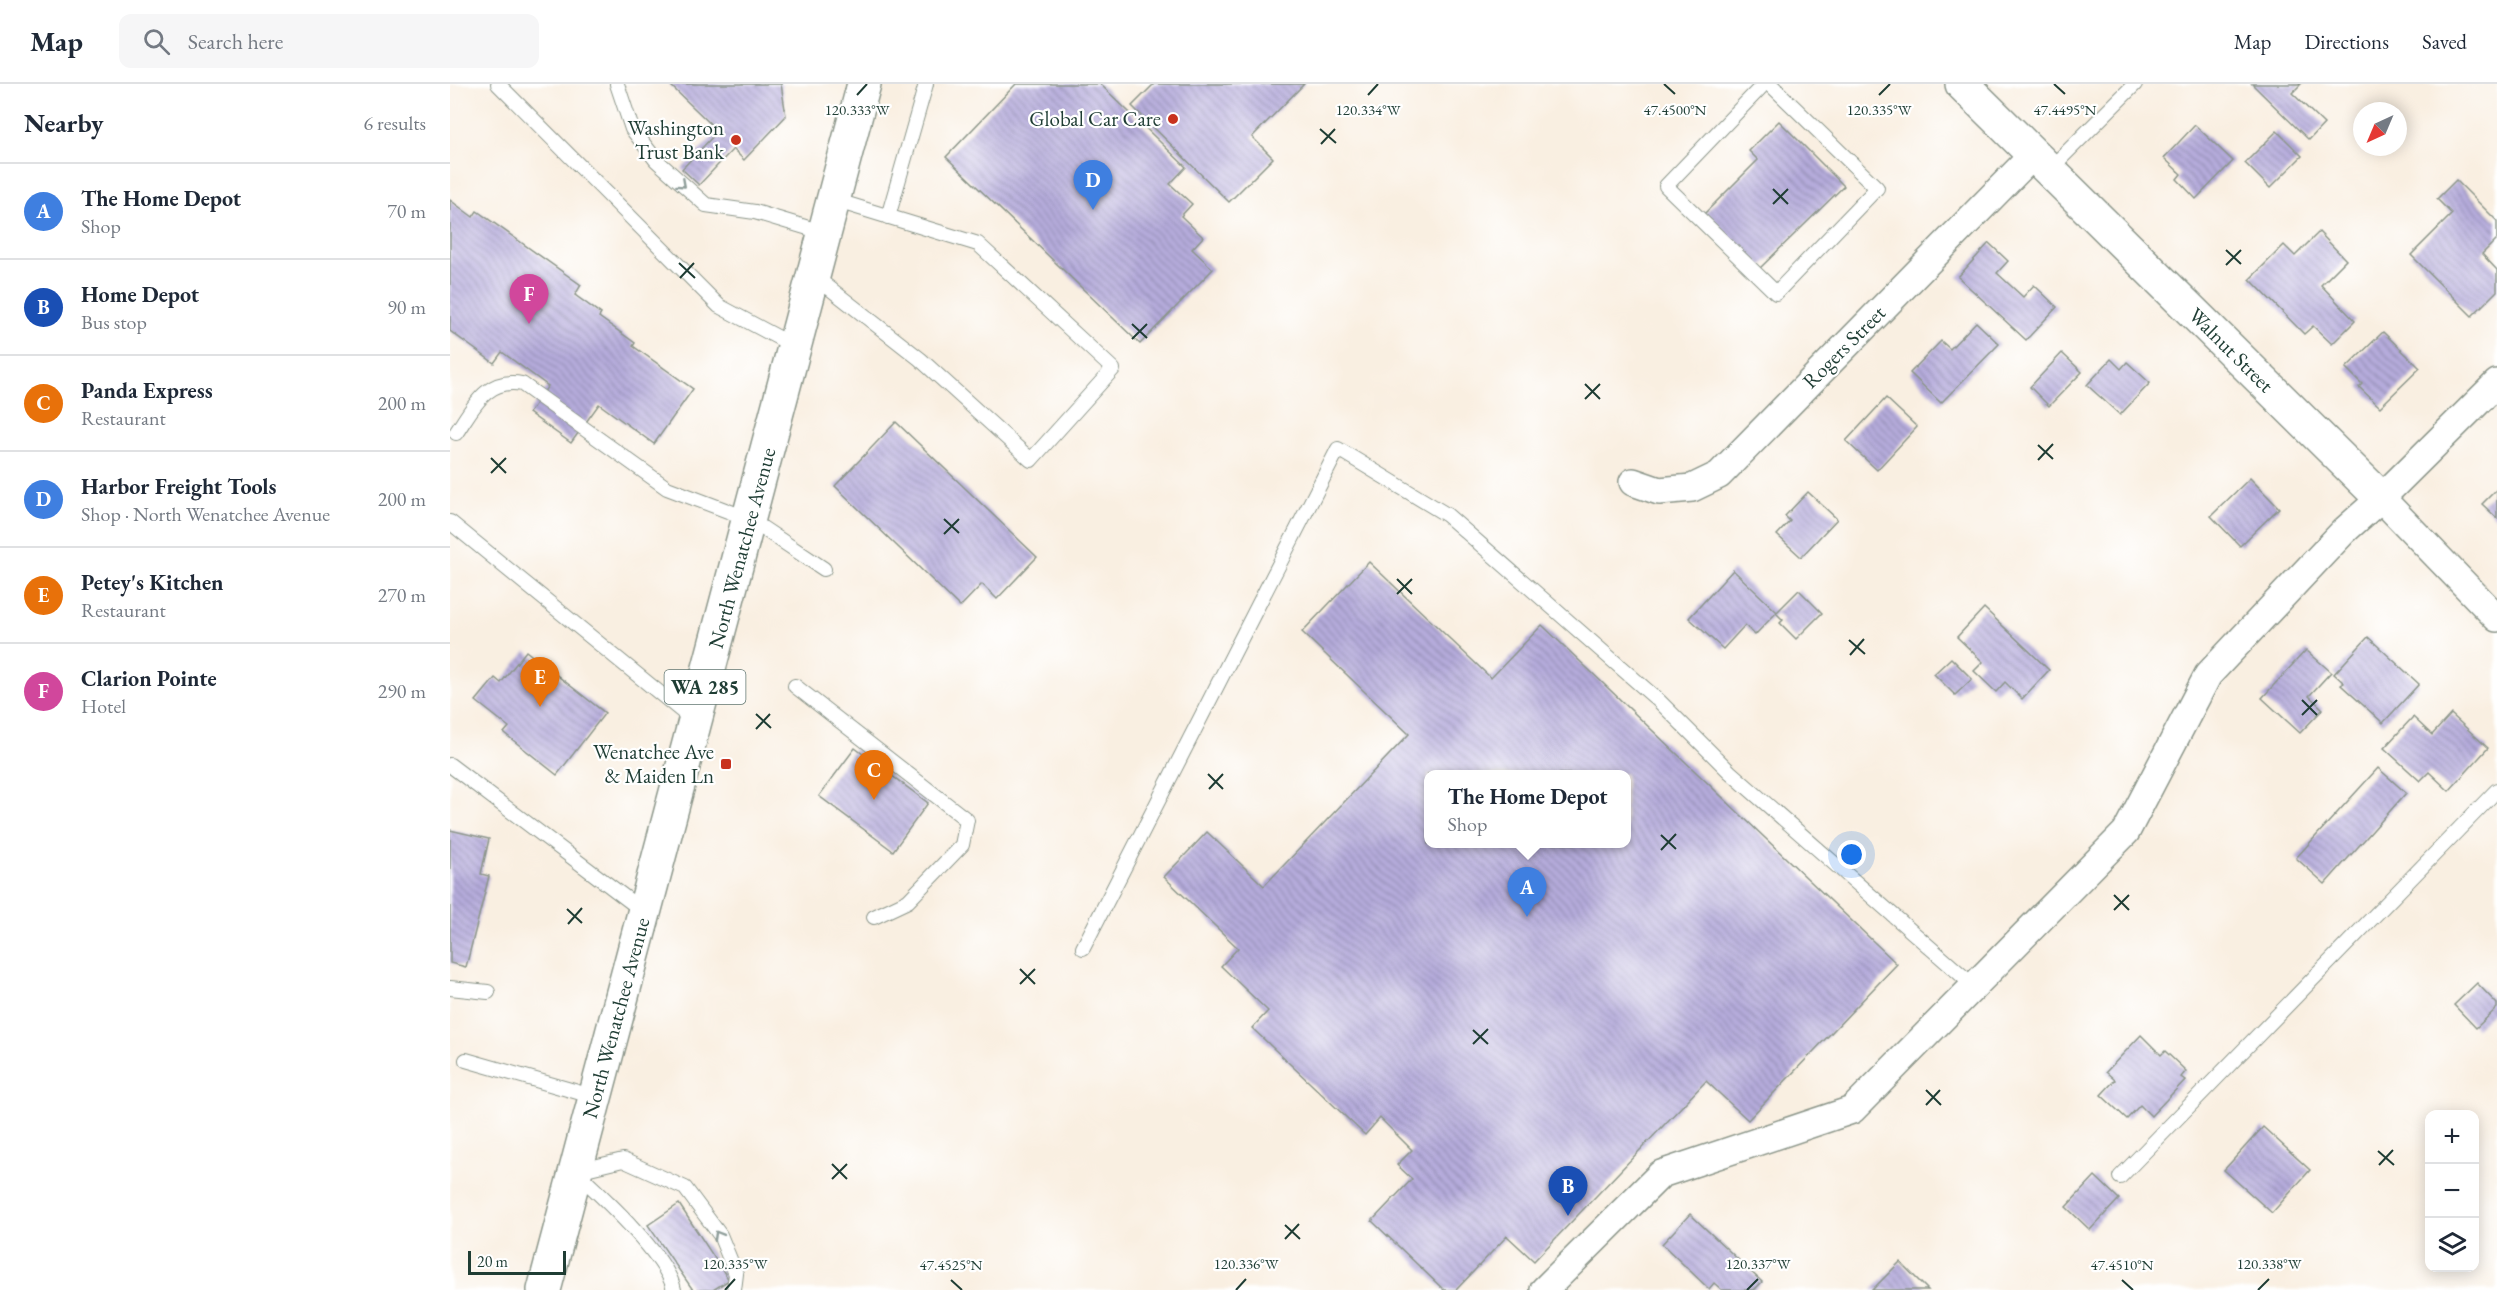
<!DOCTYPE html>
<meta charset="utf-8">
<style>
:root{--surface:#fff;--page:#f6f6f7;--text:#1f2937;--muted:#747a83;--line:#e0e1e3;--accent:#c8321e}
body{margin:0;font-family:"EB Garamond",serif;background:var(--page);color:var(--text)}
.controls{position:absolute;right:18px;bottom:18px;display:grid;overflow:hidden;border-radius:12px;box-shadow:0 3px 15px #0003}
.controls button{width:54px;height:54px;display:grid;place-items:center;padding:0;border:0;border-bottom:2px solid var(--line);background:var(--surface);color:var(--text);font:30px sans-serif}
.compass{position:absolute;left:1903px;top:18px;width:54px;height:54px;border-radius:50%;background:var(--surface);box-shadow:0 3px 15px #0003;rotate:224deg}
.scale{position:absolute;left:18px;bottom:15px;width:98px;box-sizing:border-box;padding-left:6px;border:3px solid #1f3d34;border-top:0;font-size:16px;line-height:21px;white-space:nowrap;color:#1f3d34;-webkit-text-stroke:4px #fff;paint-order:stroke}
.you{position:absolute;left:1402px;top:771px;width:21px;height:21px;margin:-15px;border:4px solid #fff;border-radius:50%;background:#1a73e8;box-shadow:0 0 0 9px #1a73e833}
.badge{display:grid;place-items:center;width:39px;height:39px;border-radius:50%;background:var(--accent);color:#fff;font-size:20px;font-weight:700}
.pin{position:absolute;translate:-50% -50px;filter:drop-shadow(0 2px 3px #0008)}
.pin::after{content:'';position:absolute;top:32px;width:21px;height:18px;background:inherit;clip-path:polygon(0 0,100% 0,50% 100%)}
.popup{position:absolute;left:974px;top:686px;width:207px;height:78px;box-sizing:border-box;display:grid;place-content:center;border-radius:12px;background:var(--surface);filter:drop-shadow(0 2px 4px #0005);font-size:20px;white-space:nowrap;color:var(--muted)}
.popup b{font-size:22px;color:var(--text)}
.popup::after{content:'';position:absolute;left:50%;top:100%;margin-left:-12px;border:12px solid transparent;border-top-color:var(--surface)}
.list{margin:0;padding:0;list-style:none}
h2{display:flex;justify-content:space-between;align-items:center;height:78px;margin:0;padding:0 24px;font-size:26px}
h2 small{font-size:20px;font-weight:400;color:var(--muted)}
.list li{display:grid;grid-template-columns:39px 1fr auto;gap:18px;align-items:center;box-sizing:border-box;height:96px;padding:0 24px;border-top:2px solid var(--line)}
.list b{display:block;font-size:22px;white-space:nowrap}
.list p{margin:0;font-size:20px;white-space:nowrap;color:var(--muted)}
.list em{font-size:20px;font-style:normal;color:var(--muted)}
.icon{flex:none;width:33px;height:33px;fill:none;stroke:currentColor;stroke-width:2;stroke-linecap:round;stroke-linejoin:round}
.map{position:relative;flex:none;width:2047px;height:1206px;overflow:hidden}
header{display:flex;align-items:center;gap:36px;box-sizing:border-box;height:84px;padding:0 30px;background:var(--surface);border-bottom:2px solid var(--line)}
header strong{font-size:28px}
nav{display:flex;gap:33px;margin-inline-start:auto;font-size:21px}
.search{width:420px;height:54px;background:var(--page);display:flex;align-items:center;gap:15px;box-sizing:border-box;padding:0 21px;border-radius:12px;color:var(--muted);font-size:22px}
main{display:flex}
aside{flex:1;background:var(--surface)}
.map>svg:first-child{display:block}
.building{fill:url(#building-back-hatch);fill-rule:evenodd}
.lines{fill:none;stroke-linecap:round;stroke-linejoin:round}
.service-casing{stroke:#8c968a;stroke-width:16}
.minor-casing{stroke:#8c968a;stroke-width:30}
.tertiary-casing{stroke:#8c968a;stroke-width:36}
.primary-casing{stroke:#8c968a;stroke-width:36}
.service{stroke:#fff;stroke-width:14}
.minor{stroke:#fff;stroke-width:27}
.tertiary{stroke:#fff;stroke-width:33}
.primary{stroke:#fff;stroke-width:33}
.oneway{stroke:#8f9e9a}
.ticks{fill:none;stroke:#1f3d34;stroke-width:2}
.poi-dot{fill:#c8321e;stroke:#fff;stroke-width:2}
.labels{text-anchor:middle;stroke-width:4.5;stroke-linejoin:round;paint-order:stroke}
.shield{fill:#fff;stroke:#627771;stroke-width:1.5}
.shield-label{font-size:20px;font-weight:bold;fill:#1f3d34}
.poi-label{font-size:21px;fill:#1f3d34;stroke:#fff;text-anchor:end}
.street-label{font-size:21px;fill:#1f3d34;stroke:#fff}
.ticks-label{font-size:15px;text-anchor:middle;fill:#1f3d34;stroke:#fff;stroke-width:4.5;stroke-linejoin:round;paint-order:stroke}
</style>
<header>
<strong>Map</strong>
<div class="search"><svg class="icon" aria-label="search" viewBox="0 0 24 24"><circle cx="10" cy="10" r="6"/><path d="M15 15l6 6"/></svg>Search here</div>
<nav><a>Map</a><a>Directions</a><a>Saved</a></nav>
</header>
<main>
<aside>
<h2>Nearby<small>6 results</small></h2>
<ul class="list">
<li><span class="badge" style="background:#3f7fe0">A</span><div><b>The Home Depot</b><p>Shop</p></div><em>70 m</em></li>
<li><span class="badge" style="background:#1a4fb4">B</span><div><b>Home Depot</b><p>Bus stop</p></div><em>90 m</em></li>
<li><span class="badge" style="background:#e8710a">C</span><div><b>Panda Express</b><p>Restaurant</p></div><em>200 m</em></li>
<li><span class="badge" style="background:#3f7fe0">D</span><div><b>Harbor Freight Tools</b><p>Shop · North Wenatchee Avenue</p></div><em>200 m</em></li>
<li><span class="badge" style="background:#e8710a">E</span><div><b>Petey's Kitchen</b><p>Restaurant</p></div><em>270 m</em></li>
<li><span class="badge" style="background:#d1479c">F</span><div><b>Clarion Pointe</b><p>Hotel</p></div><em>290 m</em></li>
</ul>
</aside>
<div class="map">
<svg width="2047" height="1206" viewBox="0 0 2047 1206">
<defs>
<pattern id="building-back-hatch" width="6" height="6" patternUnits="userSpaceOnUse" patternTransform="scale(1.5)"><rect width="6" height="6" fill="#b6acdc"/><path d="M-1 5l2 2M0 0l6 6M5-1l2 2" fill="none" stroke="#938db3"/></pattern>
</defs>
<rect width="100%" height="100%" fill="#fff"/>
<filter id="ink" filterUnits="userSpaceOnUse"><feTurbulence type="fractalNoise" baseFrequency=".0167" numOctaves="2"/><feDisplacementMap in="SourceGraphic" scale="12" xChannelSelector="R" yChannelSelector="G"/><feConvolveMatrix kernelMatrix="1 2 1 2 8 2 1 2 1" color-interpolation-filters="sRGB"/></filter>
<filter id="wash" filterUnits="userSpaceOnUse"><feTurbulence type="fractalNoise" baseFrequency=".008" numOctaves="4" result="noise"/><feDisplacementMap in="SourceGraphic" scale="24" xChannelSelector="R" yChannelSelector="G"/><feGaussianBlur stdDeviation="1.35" result="paint"/><feColorMatrix in="noise" values="0 0 0 0 0 0 0 0 0 0 0 0 0 0 0 0 0 1.4 0 .05"/><feComposite in="paint" operator="in"/></filter>
<g filter="url(#wash)">
<rect width="100%" height="100%" fill="#f9efe1"/>
<g id="blocks">
<g class="building">
<path d="M219,0h112l5,32 -42,44 -11,-11 -34,36 -17,-16 36,-38z"/>
<path d="M566,0h84l86,83 -16,17 22,20 -11,12 22,21 -11,12 21,20 -73,75 -194,-187z"/>
<path d="M704,0h150l-52,53 21,21 -44,44 -97,-96z"/>
<path d="M1802,0h49l-9,9 32,31 -15,16z"/>
<path d="M1329,37l65,65 -85,83 -55,-55 54,-54 -9,-9z"/>
<path d="M1745,41l38,36 -37,38 -19,-20 4,-5 -17,-16z"/>
<path d="M1827,47l25,25 -32,32 -25,-25z"/>
<path d="M2006,96l41,41v18l-15,15 15,16v21l-25,25 -61,-61 41,-41 -15,-15z"/>
<path d="M0,116l23,17 4,-6 104,74 -6,10 26,19 -2,3 36,26 -2,3 60,43 -39,55 -55,-40 -28,39 -42,-30 19,-27 -46,-34 -8,11 -44,-32z"/>
<path d="M1869,148l27,28 -25,25 34,36 -23,23 -19,-18 -9,8 -54,-55 34,-34 11,11z"/>
<path d="M1539,159l19,18 -11,12 26,24 11,-12 23,22 -31,33 -68,-63z"/>
<path d="M1526,238l23,22 -58,59 -31,-30 31,-32 9,8z"/>
<path d="M1933,248l37,36 -40,39 -21,-20 3,-3 -16,-16z"/>
<path d="M1612,269l20,19 -33,34 -19,-19z"/>
<path d="M1661,275l10,10 6,-7 23,21 -30,32 -33,-30z"/>
<path d="M1436,314l31,29 -40,43 -31,-29z"/>
<path d="M446,338l141,135 -40,42 -15,-15 -22,23 -125,-121z"/>
<path d="M1800,394l29,30 -39,38 -29,-30z"/>
<path d="M2047,405v29l-15,-14z"/>
<path d="M1358,408l29,27 -36,38 -24,-22 13,-14 -5,-5z"/>
<path d="M919,478l122,116 51,-53 355,339 -149,156 -42,-39 -172,180 -27,-25 -51,54h-12l-72,-69 40,-42 -15,-14 15,-15 -32,-32 -15,17 -113,-107 16,-17 -47,-45 17,-18 -74,-71 43,-45 57,54 145,-152 -107,-102zM978,690h198v70h-198z"/>
<path d="M1283,486l44,42 22,-22 23,23 -26,26 -16,-16 3,-3 -7,-7 -21,22 -10,-10 -22,24 -34,-31z"/>
<path d="M1534,524l65,62 -27,29 -17,-17 -9,10 -22,-21 9,-9 -26,-25z"/>
<path d="M1918,553l51,47 -36,39 -42,-38 3,-2 -10,-9z"/>
<path d="M1856,566l25,22 -22,24 14,13 -23,24 -38,-35z"/>
<path d="M76,567l79,62 -48,62 -53,-42 5,-6 -33,-26 19,-23 6,5z"/>
<path d="M1501,574l21,21 -17,16 -21,-21z"/>
<path d="M2001,630l37,34 -39,43 -20,-19 -9,9 -36,-33 29,-31 19,18z"/>
<path d="M405,664l73,55 -35,48 -74,-55z"/>
<path d="M1928,684l28,25 -81,91 -29,-26z"/>
<path d="M0,746l39,9 -8,35 8,2 -23,91 -16,-4z"/>
<path d="M2027,899l20,21v4l-21,20 -22,-23z"/>
<path d="M1691,951l20,20 4,-4 21,20 -5,6 4,3 -34,36 -11,-11 -13,14 -26,-24 14,-15 -9,-8z"/>
<path d="M1813,1043l47,43 -38,43 -48,-43z"/>
<path d="M1645,1092l24,23 -29,31 -24,-23z"/>
<path d="M229,1120l50,76 -16,10h-20l-45,-65z"/>
<path d="M1240,1130l72,68 -8,8h-32l-8,-7 -5,6 -47,-45z"/>
<path d="M1450,1178l28,28h-56z"/>
</g>
</g>
</g>
<g filter="url(#ink)">
<use href="#blocks" fill-opacity="0" stroke="#8c968a" stroke-width="1.5"/>
<g class="lines">
<g class="service-casing">
<g id="service">
<path d="M48,0l221,222 75,40"/>
<path d="M167,0l15,45 24,31 50,45 49,7 70,21"/>
<path d="M1314,0l-98,102 110,107 101,-105 -107,-104"/>
<path d="M1599,86l86,-86"/>
<path d="M438,133l38,-133"/>
<path d="M364,192l106,83 111,101 82,-91 -135,-125 -144,-44"/>
<path d="M6,349c17,-25 30,-56 66,-49l145,104 82,31 75,50"/>
<path d="M0,438l244,199"/>
<path d="M345,602l172,134 -5,25 -54,56 -34,16"/>
<path d="M0,681l193,146"/>
<path d="M633,864l255,-499 109,66 212,186 71,71 245,215"/>
<path d="M0,904l38,4"/>
<path d="M16,976l129,37"/>
<path d="M127,1087l46,-11 62,28 35,47 16,39 -2,16"/>
<path d="M127,1089c26,24 91,84 97,117"/>
<path d="M1670,1093l377,-387"/>
</g>
</g>
<g class="minor-casing">
<g id="minor">
<path d="M1183,398l26,9 33,-3 27,-13 315,-321"/>
<path d="M1931,414l116,120"/>
<path d="M1094,1206l117,-116 191,-64 274,-278 82,-157 136,-144 37,-33 116,-115"/>
</g>
</g>
<g class="tertiary-casing">
<path id="tertiary" d="M1512,0l419,414"/>
</g>
<g class="primary-casing">
<path id="primary" d="M94,1206l320,-1206"/>
</g>
<use href="#service" class="service"/>
<use href="#minor" class="minor"/>
<use href="#tertiary" class="tertiary"/>
<use href="#primary" class="primary"/>
</g>
<defs><path id="oneway-chevron" d="M-2-3.5L2.5 0L-2 3.5" fill="none" stroke-width="1.6" stroke-linecap="round" stroke-linejoin="round" transform="scale(1.5)"/></defs>
<g class="oneway">
<use href="#oneway-chevron" transform="translate(232 100) rotate(42)"/>
<use href="#oneway-chevron" transform="translate(268 1151) rotate(-120)"/>
</g>
</g>
<path class="ticks" d="M1214,0l11,10M1604,0l11,10M407,11l10,-11M918,11l10,-11M1429,11l11,-11M870,45l16,14M871,60l14,-15M1323,105l15,15M1323,120l15,-15M1776,166l15,14M229,179l16,15M1776,181l15,-15M230,194l14,-15M682,240l15,14M682,255l15,-15M1135,300l15,15M1135,315l15,-15M1588,361l15,14M41,374l15,15M1588,376l15,-16M41,389l15,-15M494,435l15,14M494,450l15,-15M947,495l15,15M947,510l15,-15M1399,556l16,14M1400,571l14,-16M1852,616l15,15M306,630l15,14M1852,631l15,-15M306,645l14,-15M758,690l15,15M759,705l14,-15M1211,751l15,14M1211,766l15,-16M1664,811l15,15M117,825l15,14M1664,826l15,-15M118,840l14,-16M570,885l15,15M570,900l15,-15M1023,946l15,14M1023,960l15,-15M1476,1006l15,15M1476,1021l14,-15M1928,1067l16,14M382,1080l15,15M1929,1081l14,-15M382,1095l15,-15M835,1141l15,14M835,1155l14,-15M501,1196l11,10M1672,1196l11,10M275,1206l10,-11M786,1206l10,-11M1297,1206l11,-11M1808,1206l11,-11"/>
<g class="poi-dot">
<circle cx="723" cy="35" r="6"/>
<circle cx="286" cy="56" r="6"/>
<rect x="270" y="674" width="12" height="12" rx="3"/>
</g>
<g class="labels">
<rect class="shield" x="214.5" y="586" width="81" height="34" rx="4.5"/>
<g class="shield-label">
<text x="255" y="610">WA 285</text>
</g>
<g class="poi-label">
<text x="711" y="42">Global Car Care</text>
<text x="274" y="51">Washington<tspan x="274" dy="24">Trust Bank</tspan></text>
<text x="264" y="675">Wenatchee Ave<tspan x="264" dy="24">&amp; Maiden Ln</tspan></text>
</g>
<g class="street-label">
<text transform="translate(1394 263) rotate(-45)" y="7">Rogers Street</text>
<text transform="translate(1781 266) rotate(45)" y="7">Walnut Street</text>
<text transform="translate(292 464) rotate(-75)" y="7">North Wenatchee Avenue</text>
<text transform="translate(166 934) rotate(-75)" y="7">North Wenatchee Avenue</text>
</g>
</g>
<g class="ticks-label">
<text x="1225" y="31">47.4500°N</text>
<text x="1615" y="31">47.4495°N</text>
<text x="407" y="31">120.333°W</text>
<text x="918" y="31">120.334°W</text>
<text x="1429" y="31">120.335°W</text>
<text x="285" y="1185">120.335°W</text>
<text x="796" y="1185">120.336°W</text>
<text x="1308" y="1185">120.337°W</text>
<text x="1819" y="1185">120.338°W</text>
<text x="501" y="1186">47.4525°N</text>
<text x="1672" y="1186">47.4510°N</text>
</g>
</svg>
<div class="controls">
<button>+</button>
<button>−</button>
<button><svg class="icon" aria-label="layers" viewBox="0 0 24 24"><path d="M12 4l9 5-9 5-9-5zM3 14l9 5 9-5"/></svg></button>
</div>
<svg class="compass" viewBox="-18 -18 36 36"><path d="M0-13l5 13h-10z" fill="#e53935"/><path d="M0 13l5-13h-10z" fill="#747a83"/></svg>
<div class="scale">20 m</div>
<div class="you"></div>
<div class="pin badge" style="left:1077px;top:833px;background:#3f7fe0">A</div>
<div class="popup"><b>The Home Depot</b>Shop</div>
<div class="pin badge" style="left:1118px;top:1132px;background:#1a4fb4">B</div>
<div class="pin badge" style="left:424px;top:716px;background:#e8710a">C</div>
<div class="pin badge" style="left:643px;top:126px;background:#3f7fe0">D</div>
<div class="pin badge" style="left:90px;top:623px;background:#e8710a">E</div>
<div class="pin badge" style="left:79px;top:240px;background:#d1479c">F</div>
</div>
</main>
